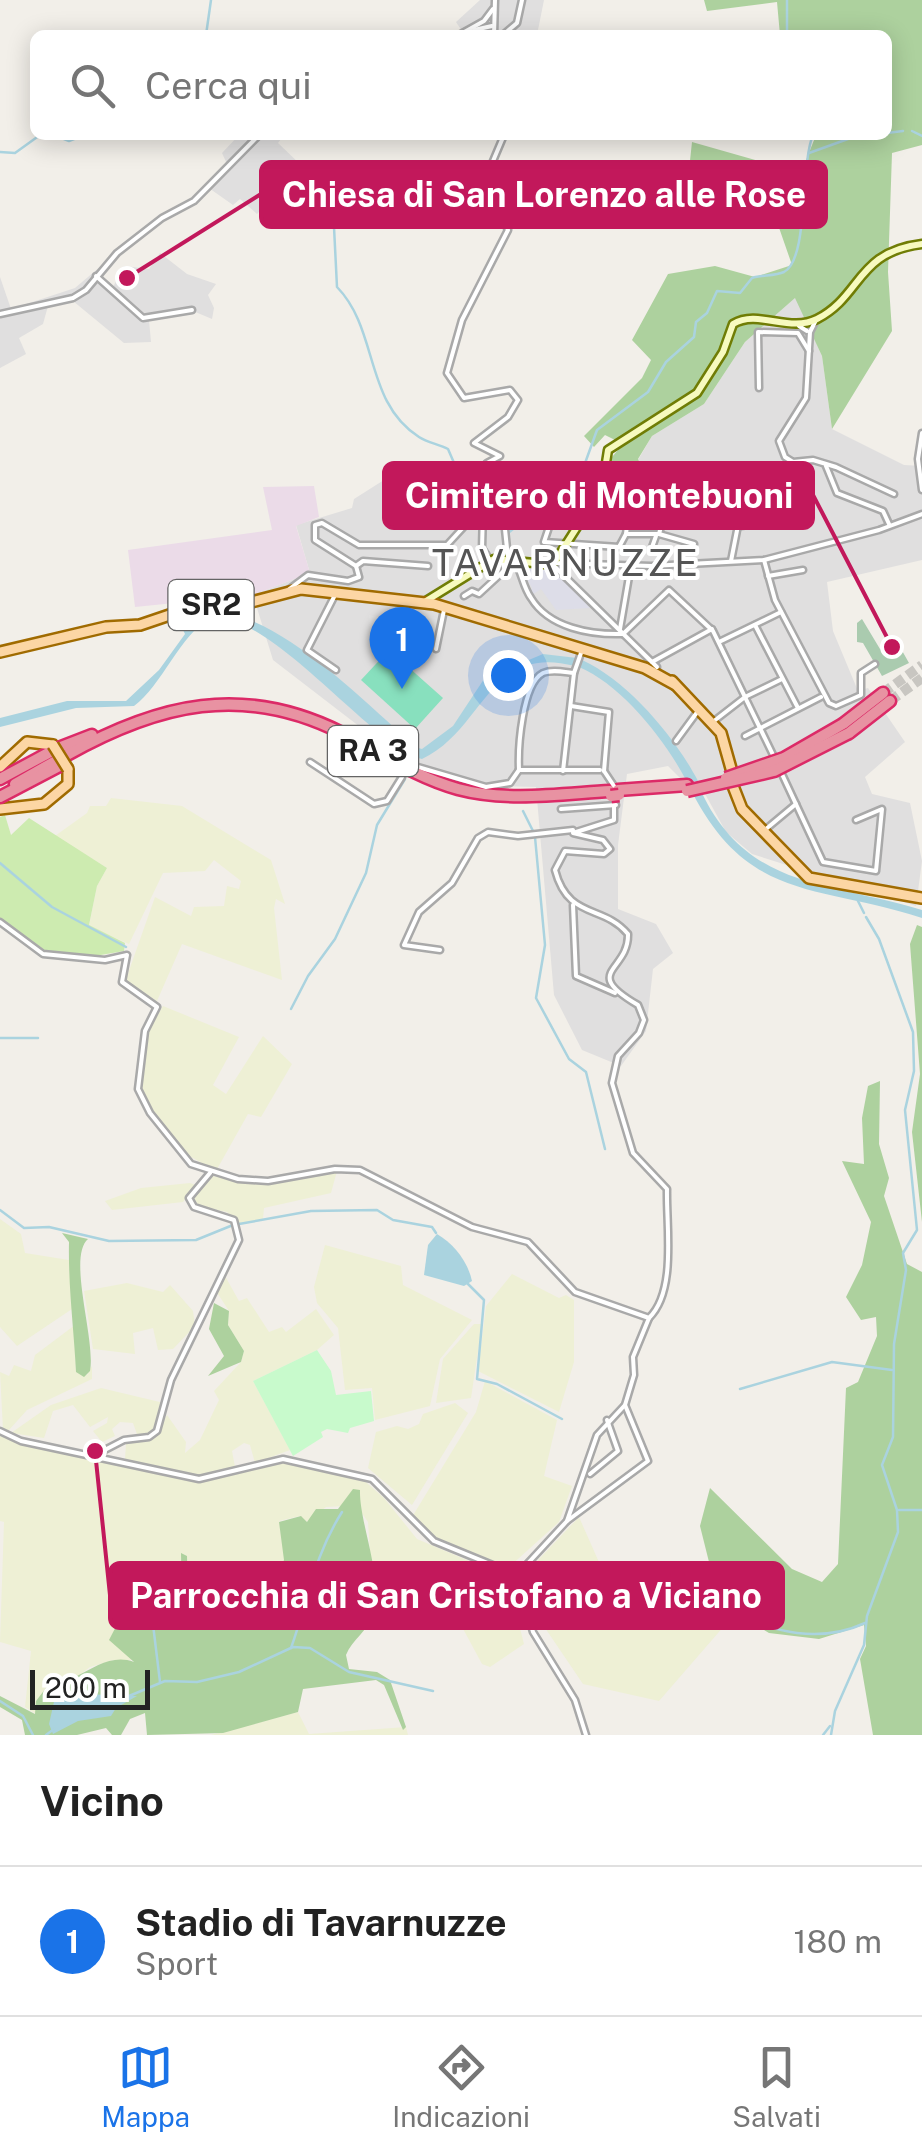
<!DOCTYPE html>
<html lang="it">
<style>
:root{--surface:#fff;--page:#f2f2f2;--text:#222;--muted:#767676;--line:#e0e0e0;--accent:#1a73e8}
body{margin:0;font-family:"Public Sans",sans-serif;background:var(--page);color:var(--text)}
.scale{position:absolute;left:30px;bottom:25px;width:120px;box-sizing:border-box;padding-left:10px;border:5px solid #222;border-top:0;font-size:28px;line-height:35px;white-space:nowrap;color:#222;-webkit-text-stroke:8px #fff;paint-order:stroke}
.you{position:absolute;left:508px;top:675px;width:35px;height:35px;margin:-25px;border:8px solid #fff;border-radius:50%;background:#1a73e8;box-shadow:0 0 0 15px #1a73e833}
.badge{display:grid;place-items:center;width:65px;height:65px;border-radius:50%;background:var(--accent);color:#fff;font-size:32px;font-weight:700}
.pin{position:absolute;translate:-50% -82px;filter:drop-shadow(0 2px 5px #0008)}
.pin::after{content:'';position:absolute;top:52px;width:35px;height:30px;background:inherit;clip-path:polygon(0 0,100% 0,50% 100%)}
.list{margin:0;padding:0;list-style:none}
h2{display:flex;justify-content:space-between;align-items:center;height:130px;margin:0;padding:0 40px;font-size:42px}
h2 small{font-size:32px;font-weight:400;color:var(--muted)}
.list li{display:grid;grid-template-columns:65px 1fr auto;gap:30px;align-items:center;box-sizing:border-box;height:150px;padding:0 40px;border-top:2px solid var(--line)}
.list b{display:block;font-size:38px;white-space:nowrap}
.list p{margin:0;font-size:32px;white-space:nowrap;color:var(--muted)}
.list em{font-size:32px;font-style:normal;color:var(--muted)}
.icon{flex:none;width:55px;height:55px;fill:none;stroke:currentColor;stroke-width:2;stroke-linecap:round;stroke-linejoin:round}
.map{position:relative;flex:none;width:922px;height:1735px;overflow:hidden}
.search{position:absolute;background:var(--surface);box-shadow:0 5px 25px #0003;left:30px;right:30px;top:30px;height:110px;display:flex;align-items:center;gap:25px;box-sizing:border-box;padding:0 35px;border-radius:15px;color:var(--muted);font-size:38px}
.sheet{height:280px;background:var(--surface)}
nav{display:flex;justify-content:space-around;align-items:center;box-sizing:border-box;height:140px;border-top:2px solid var(--line);background:var(--surface);font-size:28px;color:var(--muted)}
nav a{display:grid;justify-items:center;gap:5px}
nav .on{color:var(--accent)}
.map>svg:first-child{display:block}
.residential{fill:#e0dfdf}
.industrial{fill:#ebdbe8}
.farmland{fill:#eef0d5}
.grass{fill:#cdebb0}
.forest{fill:#add19e}
.cemetery{fill:#aacbaf}
.park{fill:#c8facc}
.pitch{fill:#88e0be}
.parking{fill:#e2e2e2}
.plaza{fill:#dddde8}
.water{fill:#aad3df}
.lines{fill:none;stroke-linecap:round;stroke-linejoin:round}
.stream{stroke:#aad3df;stroke-width:2.5}
.highway-tunnel{stroke:#c8c6c1;stroke-width:10;stroke-dasharray:10 5;stroke-linecap:butt}
.street-casing{stroke:#a9a9a9;stroke-width:9}
.secondary-casing{stroke:#707d05;stroke-width:11}
.primary-casing{stroke:#a06b00;stroke-width:14}
.highway-casing{stroke:#dc2a67;stroke-width:15}
.street{stroke:#fff;stroke-width:4}
.secondary{stroke:#f7fabf;stroke-width:6}
.primary{stroke:#fcd6a4;stroke-width:9}
.highway{stroke:#e892a2;stroke-width:10}
.primary-bridge-casing{stroke:#a06b00;stroke-width:14;stroke-linecap:butt}
.highway-bridge-casing{stroke:#dc2a67;stroke-width:15;stroke-linecap:butt}
.primary-bridge{stroke:#fcd6a4;stroke-width:9}
.highway-bridge{stroke:#e892a2;stroke-width:10}
.labels{text-anchor:middle;stroke-width:8;stroke-linejoin:round;paint-order:stroke}
.shield{fill:#fff;stroke:#646464;stroke-width:2.5}
.shield-label{font-size:30px;font-weight:bold;fill:#222}
.quarter-label{font-size:38px;letter-spacing:2.5px;fill:#555;stroke:#fff}
.leader{fill:none;stroke:#c2185b;stroke-width:4}
.callout-dot{fill:#c2185b;stroke:#fff;stroke-width:4}
.callout{fill:#c2185b;stroke:#c2185b;stroke-width:4}
.callout-label{font-size:35px;text-anchor:middle;font-weight:bold;fill:#fff}
</style>
<div class="map">
<svg width="922" height="1735" viewBox="0 0 922 1735">
<rect width="100%" height="100%" fill="#f2efe9"/>
<g class="residential">
<path d="M480,0h64l-7,35h-84l9,-4 -6,-9z"/>
<path d="M239,135h45l-6,8 24,23 -45,48 -17,-15 -7,6 -27,-19 21,-22 -5,-11z"/>
<path d="M160,253l27,21 29,10 -8,11 6,13 -2,11 -19,-8 -19,2 -25,7 2,22 -27,1 -51,-42 -25,5 -5,18 -24,14 7,16 -26,14v-91l11,32 64,-21 26,-22 4,1 -6,9 14,11 11,-21 25,3z"/>
<path d="M796,297l26,59 10,73 72,36 18,1v94l-95,22 6,49 25,60 10,-3 37,54 -40,35 7,17 38,9 12,58 -6,45 -164,-52 -26,-22 -22,-40 -20,-10 -16,-16 -41,8 -9,71v64l38,15 17,29 -20,16 -7,62 -25,35 -39,-16 -28,-55 -18,-208 -40,-1 -73,-21 -59,-35 -91,-70 -20,-65 57,-22 -14,-48 56,-17 2,-9 41,-26 97,4 9,10 10,1 7,-2 1,-7 22,-2 4,16 19,-16 20,-8 37,27 38,-3 5,-22 -20,2 -6,-13 14,-24 52,-32 41,-62z"/>
</g>
<path class="industrial" d="M314,486l5,31 -23,9 14,47 -57,22 -118,12 -7,-57 144,-20 -9,-43z"/>
<g class="farmland">
<path d="M111,798l71,8 89,54 14,44 -9,-5 -2,9 8,72 -100,-36 -25,57 -32,-19 30,-85 36,19 3,-9 30,-1 3,-20 12,3 2,-8 -27,-21 -9,11 -42,2 -34,71 -40,-18 8,-40 10,-18 -52,-32 32,-23 3,-7h16z"/>
<path d="M163,1006l76,31 -26,48 13,9 37,-58 29,28 -31,53 -13,-3 -32,57 -32,-18 -30,-38 -14,-30 7,-52z"/>
<path d="M337,1171l-6,22 -67,15 -1,11 -24,5 -12,-12 -28,-6 -6,-9 19,-21 52,8z"/>
<path d="M190,1183l6,2 -13,17 -71,8 -7,-9 36,-13z"/>
<path d="M0,1219l21,15 4,19 44,7 3,49 -55,37 -17,-19z"/>
<path d="M325,1245l76,21 2,19 69,35 -32,39 -10,47 -55,14 -3,-32 -27,2 -7,-62 -21,-25 -3,-16z"/>
<path d="M512,1274l47,24 7,-3 8,5v62l-15,50 -81,-41 8,-65z"/>
<path d="M225,1276l14,25 8,-3 22,34 13,-5 4,5 30,-23 18,26 -17,15 -64,31 37,69 -35,13 -5,-18 -6,-2 -12,8 3,16 -39,10 -71,-18 1,-15 27,-5 14,-24 19,27 -1,11 15,-13 19,-40 -5,-9 27,-29 3,-11 -16,-26 1,-14 -13,-20z"/>
<path d="M127,1283l36,9 7,-7 23,26 2,15 -22,23 -15,1 -5,-22 -20,5 2,21 -42,-5 -9,-58z"/>
<path d="M474,1324h8l-11,74 -35,5 7,-44z"/>
<path d="M75,1325l1,47 11,3 5,-9v13l-65,31 -19,21 -5,-1 -3,-58 9,4 5,-11 17,6 4,-16z"/>
<path d="M485,1381l72,39 -13,56 28,10 -13,36 -52,47 -73,-30 -22,-22 64,-105z"/>
<path d="M101,1388l63,15 -9,28 -17,6 -5,-14 -13,-1 -8,7 3,7 -13,6 -9,-11 14,-8 1,-6 -18,10 -17,-22 -20,6 -9,27 -33,-5 40,-28z"/>
<path d="M455,1403l13,10 -56,92 -44,-37 8,-36 21,-6 11,3 11,-5 4,-10z"/>
<path d="M0,1431l22,10 177,38 84,-20 75,16 26,23 33,41 90,38 17,67 -34,23 -8,-3 -28,-52 -31,-27 -52,-19 -3,-44 -9,-13 1,-19 -16,16 -18,1 -19,15 -7,-6 -21,5 6,39 -18,38 -30,9 -16,-11 -22,3 -11,-6 -1,-37 -4,47 -6,2 -6,-30 -5,2 2,24 -11,11h-5l4,-35 -9,30 -9,3 -11,-15 -6,3 2,15 -8,14 3,20 18,13h-22l-24,7 -16,12 -14,-2 -24,24v13l-11,-7 6,-56 -31,-9 4,-120 -4,-1z"/>
<path d="M579,1517l31,70 34,-4 69,15 25,12 -79,91 -76,-17 -46,-68 -14,-40z"/>
<path d="M298,1712l11,22 97,-7 2,8h-197z"/>
</g>
<path class="grass" d="M5,815l6,20 18,-17 78,50 -10,18 -8,39 36,18 -1,8 -29,5 -56,-6 -39,-30v-103z"/>
<g class="forest">
<path d="M704,0h218v145l-30,8 -4,119 4,59 -60,98 -10,-73 -27,-58 -50,44 -41,62 -52,32 -14,23 6,14 -13,23h-10l-12,-8 3,-31 11,-13 -18,-9 -11,12 -10,-11 58,-58 9,-18 -19,-20 36,-66 47,-8 40,11 37,-12 -32,-92 -71,-3 3,-28 109,31 15,-38h71v-100h-107l-3,-33 -70,9z"/>
<path d="M917,925l5,2v295l-10,-90 8,-58 -10,-130z"/>
<path d="M880,1081l-1,63 10,34 -5,18 23,68 15,8v463h-49l-13,-76 6,-13 -2,-21 -45,14 -50,-6 -50,-31 -19,-76 10,-38 82,81 30,13 16,-18 8,-176 12,-6 19,-46 -1,-19 -15,3 -15,-23 16,-32 9,-43 -29,-61 22,3 -2,-46 6,-32z"/>
<path d="M62,1233l26,6c-21,18 8,101 2,132l-6,6 -8,-5c-2,-42 -8,-86 -7,-130z"/>
<path d="M214,1303l15,8 -1,14 16,26 -3,11 -33,14 16,-20 -15,-27z"/>
<path d="M353,1489l7,1c-1,33 25,92 13,126 -5,14 -21,24 -27,39l3,14 28,3 13,8 16,47 -3,3 -19,-45 -8,-5 -73,9 -5,23 -75,21 -76,2 -2,-22 -15,6 -9,16h-9l-6,-7 -29,7h-52l-3,-15 -22,-13v-11l35,18 1,-13 16,-21c9,-3 18,0 25,-4 18,-9 36,-22 57,-14l-25,-22 14,-27 -2,-15 6,-4 6,13h14l3,-41 6,11 -4,35 16,-11 -2,-24 4,-3 7,30 5,-1 -1,-50 6,3 1,37 10,6 12,-7 27,15 30,-9 17,-38 -5,-38 22,-6 6,6 9,-13h22z"/>
</g>
<path class="cemetery" d="M862,619l18,30 16,-9 13,23 -27,13 -19,-33 -6,-1v-19z"/>
<path class="park" d="M317,1350l14,21 5,24 35,-4 3,30 -24,7 -2,5 -21,-4 -6,3 2,5 -30,19 -40,-75z"/>
<path class="pitch" d="M389,650l54,48 -28,31 -54,-49z"/>
<path class="parking" d="M410,610l30,9 -6,30 -64,-22 -1,-12 22,5 -2,7 15,1z"/>
<path class="plaza" d="M525,563l30,6 35,39 -34,2 -15,-21 -12,8 3,-9 -10,-19z"/>
<g class="water">
<path d="M201,611c62,-6 142,70 185,109 12,10 21,26 36,29l31,-23 31,-47 59,-25 34,4 -2,8c-87,-23 -90,63 -153,93 -48,-10 -162,-160 -214,-138 -26,11 -47,66 -74,85l-58,2 -76,19v-9l67,-17h59l33,-31 26,-36 -4,-8 5,-9z"/>
<path d="M582,660c46,21 93,77 116,121l-11,1c-21,-41 -65,-97 -108,-115z"/>
<path d="M701,791c46,99 130,91 221,119v8c-102,-34 -173,-15 -230,-126z"/>
<path d="M437,1234c17,10 31,28 35,47l-8,5 -40,-11 4,-30z"/>
<path d="M56,1693l81,3 -21,12 -5,8 -33,5 -25,13 -4,-10z"/>
</g>
<g class="lines">
<g class="stream">
<path d="M787,0v35"/>
<path d="M206,35l5,-35"/>
<path d="M912,131l10,5"/>
<path d="M887,133l16,-2"/>
<path d="M54,135l15,6 15,-6"/>
<path d="M0,152l15,1 25,-18"/>
<path d="M809,153l50,-18"/>
<path d="M333,207l4,80c42,43 27,115 82,150 9,6 20,7 29,12l13,30 39,21"/>
<path d="M508,533l34,-27 19,-29 23,-11 13,-36 51,-38 18,-30 28,-25 2,-15 11,-9 10,-22 23,2 12,-15c10,-3 23,-2 32,-6 25,-13 16,-107 29,-137"/>
<path d="M523,811l10,20"/>
<path d="M535,837l10,108 -9,53 33,61 17,13 19,77"/>
<path d="M0,863l52,44 74,40"/>
<path d="M858,901l6,12"/>
<path d="M291,1009l17,-33 27,-37 31,-66 11,-48 28,-46"/>
<path d="M0,1038h38"/>
<path d="M0,1210l24,18 25,-1 60,14 87,-1 37,-15"/>
<path d="M239,1224l72,-13 66,-1 16,10 39,7 4,6"/>
<path d="M467,1283l17,17 -7,79 20,5 65,35"/>
<path d="M740,1389l92,-27 60,8"/>
<path d="M899,1510h23"/>
<path d="M155,1567l-4,41 9,74"/>
<path d="M705,1607c53,16 104,42 160,16"/>
<path d="M291,1648c18,-50 22,-90 51,-136"/>
<path d="M129,1696l36,-15 32,1 42,-10 54,-25 17,1 39,24 84,19"/>
<path d="M0,1701l23,15 10,19"/>
<path d="M46,1735l8,-6"/>
<path d="M823,1735l7,-9"/>
<path d="M831,1735l4,-24 29,-66 3,-29 31,-84 -1,-22 -15,-45 11,-28 1,-93 12,-74 -3,-17 14,-23 -12,-120 9,-39 -1,-39 -34,-93 -13,-22"/>
</g>
<g class="highway-tunnel">
<path d="M883,693l39,-28"/>
<path d="M890,701l32,-23"/>
</g>
<g class="street-casing">
<g id="street">
<path d="M474,30l18,-4"/>
<path d="M459,35l25,-14 9,-12"/>
<path d="M494,35l1,-35"/>
<path d="M503,35l14,-12 5,-23"/>
<path d="M504,135l-19,45 23,50 -46,90 -15,53 17,25 46,-8 8,10 -10,17 -34,26 26,13 -13,7 14,28 7,67"/>
<path d="M96,276l47,42 49,-8"/>
<path d="M0,314l73,-16 13,-8 31,-37 45,-35 32,-17 65,-66"/>
<path d="M816,320l-6,12 -4,66 -27,43 6,16 8,5 20,-2 23,7 58,27"/>
<path d="M799,326l8,5"/>
<path d="M759,388l-1,-56 40,1 11,18"/>
<path d="M922,433l-4,26 4,31"/>
<path d="M700,466l-24,14 -6,13 69,29"/>
<path d="M826,466l11,27 46,18 6,13"/>
<path d="M576,480l-22,32 -10,30 75,5 7,-13h33l35,10"/>
<path d="M686,499l6,-10 58,7"/>
<path d="M400,510l-13,-7 10,-13h62l24,22 -1,36 8,12"/>
<path d="M741,526l44,-6"/>
<path d="M626,534l3,-25"/>
<path d="M659,534l10,-38"/>
<path d="M651,550l5,-14"/>
<path d="M764,560l11,40 54,103 7,3 25,-11v-22l14,-9"/>
<path d="M731,561l12,-61"/>
<path d="M515,562c7,11 8,25 16,36 18,30 60,37 92,36"/>
<path d="M551,563l106,104"/>
<path d="M556,563l95,3 113,-6 115,-30 43,-16"/>
<path d="M356,566l7,-5 65,5"/>
<path d="M768,576l35,-6"/>
<path d="M288,590l20,-15 40,6 11,-4 -3,-11 -41,-26v-15l7,-2 37,22h88l25,-27 -6,-9h-57"/>
<path d="M336,593l-29,57 29,20"/>
<path d="M464,596l8,-5 7,3 26,-24 -4,-12"/>
<path d="M755,625l43,83"/>
<path d="M620,629l11,-64"/>
<path d="M623,634l46,-44 44,41 62,128"/>
<path d="M719,642l62,-30"/>
<path d="M436,649l8,-39"/>
<path d="M652,662l60,-33"/>
<path d="M571,706l38,6 -5,59"/>
<path d="M714,721l31,-24 37,-18"/>
<path d="M745,736l76,-39"/>
<path d="M676,741l22,-30"/>
<path d="M310,762l64,42 13,-3 15,-24"/>
<path d="M411,765l75,22 24,-4 9,-13"/>
<path d="M519,770c-1,-22 3,-86 24,-97 9,-4 21,-1 31,0"/>
<path d="M519,770h81"/>
<path d="M563,771l11,-98 7,-20"/>
<path d="M604,771l10,15v34l-41,13 30,7 7,9 -6,5 -39,-3 -10,19c13,50 48,34 73,64 1,38 -48,37 10,71l6,15 -5,13 -21,23 -6,27 21,70 34,36c-1,37 10,102 -18,129"/>
<path d="M781,772l42,90 53,9 6,-62 -26,11"/>
<path d="M561,809l55,-4"/>
<path d="M766,829l30,-25"/>
<path d="M573,905l3,71 39,17"/>
<path d="M0,922l43,32 62,6 22,-5 -5,27 35,25 -12,24 -7,58 12,24 41,51 47,15 30,2 67,-12 25,1 112,57 56,15 47,50 74,26 -16,39 1,18 -9,30 -28,30 -30,86 -50,54"/>
<path d="M440,950l-36,-5 15,-33 33,-29 26,-45 10,-6 30,4 55,-6"/>
<path d="M0,1431l21,10 178,38 84,-20 89,20 62,62 83,34"/>
<path d="M95,1455l29,-15 25,-3 8,-6 14,-51 68,-140 -5,-20 -40,-13 -5,-9 21,-25"/>
<path d="M590,1474l28,-23 -11,-31"/>
<path d="M567,1521l81,-60 -23,-56"/>
<path d="M517,1575l16,57 42,68 11,35"/>
</g>
</g>
<g class="secondary-casing">
<path id="secondary" d="M426,601l68,-42 50,5 12,-4 46,-72 6,-38 89,-57 26,-41 10,-28c25,-15 56,9 84,-5 45,-23 39,-67 105,-75"/>
</g>
<g class="primary-casing">
<g id="primary">
<path d="M0,652l106,-25 34,-2 59,-20 37,1 65,-17 133,15 211,64 29,16"/>
<path d="M672,681l49,52 11,39"/>
<path d="M0,767l27,-25 26,3"/>
<path d="M733,786l9,23 67,69 113,20"/>
<path d="M0,809l44,-5 24,-20v-15"/>
</g>
</g>
<g class="highway-casing">
<g id="highway">
<path d="M843,724l40,-31"/>
<path d="M849,733l41,-32"/>
<path d="M61,747l31,-12"/>
<path d="M67,755c91,-51 176,-72 275,-22 39,20 73,44 116,56 49,13 102,5 152,2"/>
<path d="M0,779l54,-29"/>
<path d="M15,784l46,-26"/>
<path d="M618,790l69,-5"/>
<path d="M0,797l63,-33"/>
</g>
</g>
<use href="#street" class="street"/>
<use href="#secondary" class="secondary"/>
<use href="#primary" class="primary"/>
<use href="#highway" class="highway"/>
<g class="primary-bridge-casing">
<path id="primary-bridge" d="M53,745l15,24"/>
</g>
<g class="highway-bridge-casing">
<g id="highway-bridge">
<path d="M726,778l58,-20 59,-34"/>
<path d="M687,791l87,-20 75,-38"/>
<path d="M611,796l8,-1"/>
</g>
</g>
<use href="#primary-bridge" class="primary-bridge"/>
<use href="#highway-bridge" class="highway-bridge"/>
</g>
<g class="labels">
<g class="shield">
<rect x="168.5" y="580" width="85" height="50" rx="8"/>
<rect x="328" y="726" width="90" height="50" rx="8"/>
</g>
<g class="shield-label">
<text x="211" y="615">SR2</text>
<text x="373" y="761">RA 3</text>
</g>
<g class="quarter-label">
<text x="566" y="576">TAVARNUZZE</text>
</g>
</g>
<path class="leader" d="M127 278L261 194M892 647L813 495M95 1451L110 1595"/>
<g class="callout-dot">
<circle cx="127" cy="278" r="10"/>
<circle cx="892" cy="647" r="10"/>
<circle cx="95" cy="1451" r="10"/>
</g>
<g class="callout">
<rect x="261" y="162" width="565" height="65" rx="10"/>
<rect x="384" y="463" width="429" height="65" rx="10"/>
<rect x="110" y="1563" width="673" height="65" rx="10"/>
</g>
<g class="callout-label">
<text x="544" y="207">Chiesa di San Lorenzo alle Rose</text>
<text x="599" y="508">Cimitero di Montebuoni</text>
<text x="446" y="1608">Parrocchia di San Cristofano a Viciano</text>
</g>
</svg>
<div class="scale">200 m</div>
<div class="you"></div>
<div class="pin badge" style="left:402px;top:689px">1</div>
<div class="search"><svg class="icon" aria-label="search" viewBox="0 0 24 24"><circle cx="10" cy="10" r="6"/><path d="M15 15l6 6"/></svg>Cerca qui</div>
</div>
<section class="sheet">
<h2>Vicino<small></small></h2>
<ul class="list">
<li><span class="badge">1</span><div><b>Stadio di Tavarnuzze</b><p>Sport</p></div><em>180 m</em></li>
</ul>
</section>
<nav>
<a class="on"><svg class="icon" aria-label="map" viewBox="0 0 24 24"><path d="M3 6l6-2 6 2 6-2v14l-6 2-6-2-6 2zM9 4v14M15 6v14"/></svg>Mappa</a>
<a><svg class="icon" aria-label="directions" viewBox="0 0 24 24"><path d="M12 3l9 9-9 9-9-9zM9 14v-3h6M13 9l2 2-2 2"/></svg>Indicazioni</a>
<a><svg class="icon" aria-label="saved" viewBox="0 0 24 24"><path d="M7 4h10v16l-5-4-5 4z"/></svg>Salvati</a>
</nav>
